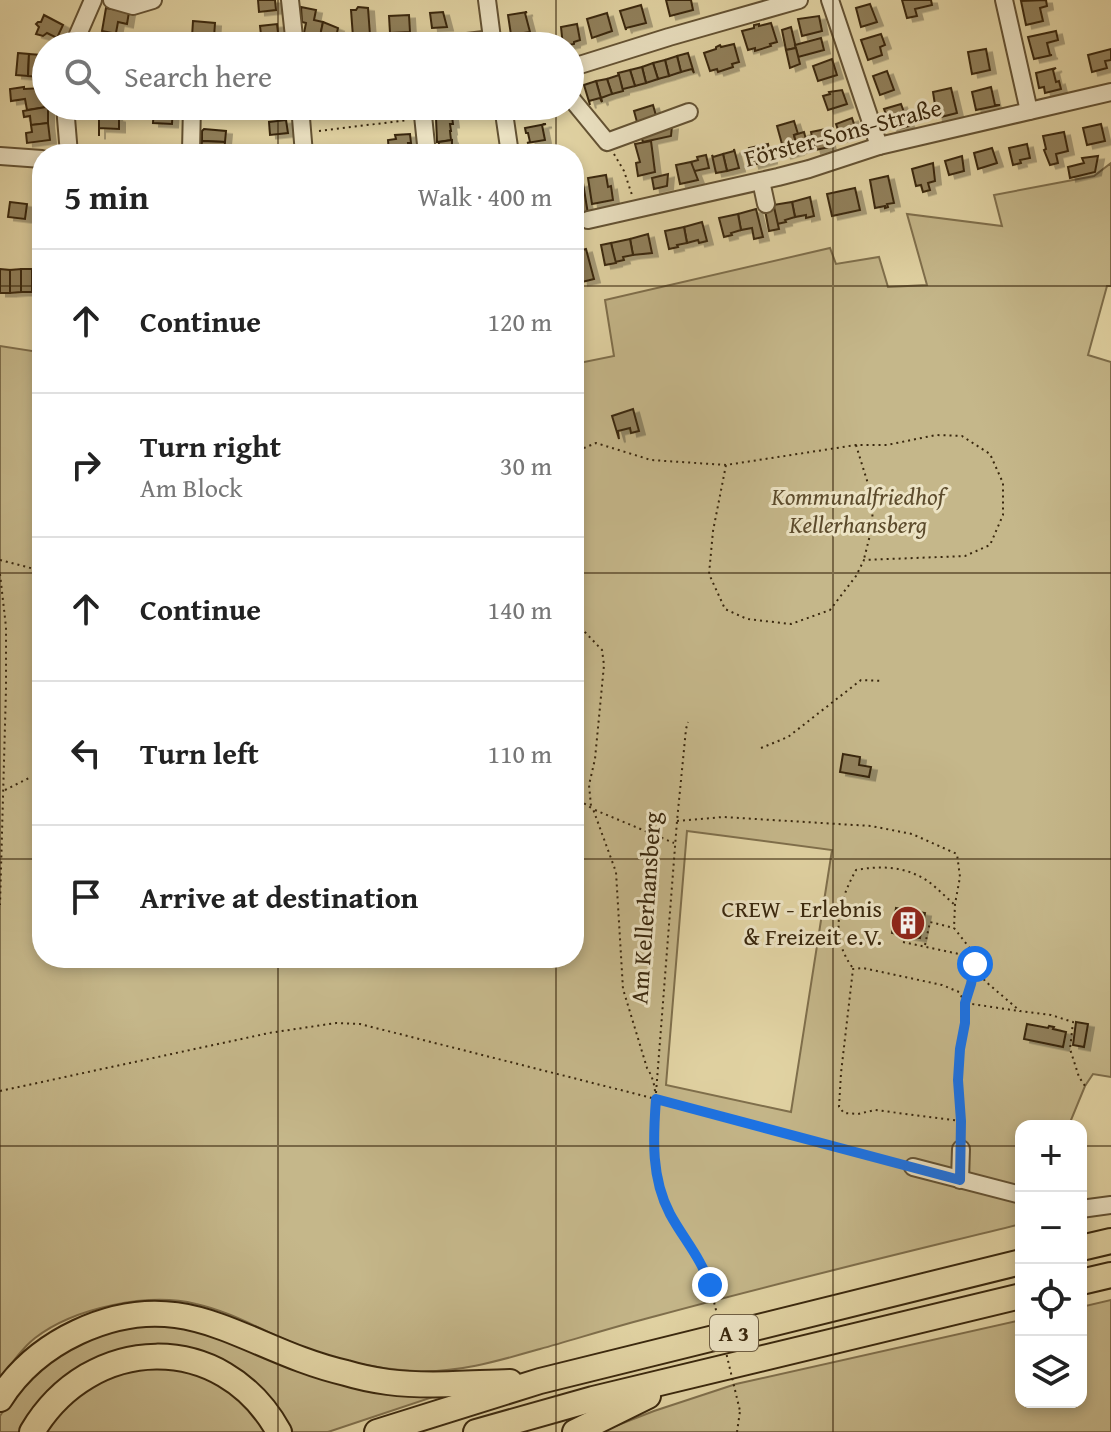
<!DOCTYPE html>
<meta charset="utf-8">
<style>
:root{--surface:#fff;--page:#f6f6f6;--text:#222;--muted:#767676;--line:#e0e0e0}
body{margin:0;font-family:"Gentium Book Plus",serif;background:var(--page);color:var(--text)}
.controls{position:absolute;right:24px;bottom:24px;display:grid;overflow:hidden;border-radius:16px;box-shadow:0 4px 12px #0003}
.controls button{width:72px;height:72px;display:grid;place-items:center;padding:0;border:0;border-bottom:2px solid var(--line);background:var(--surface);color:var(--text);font:40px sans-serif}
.stop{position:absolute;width:24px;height:24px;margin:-18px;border:6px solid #1a73e8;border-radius:50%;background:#fff}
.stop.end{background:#1a73e8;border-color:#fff;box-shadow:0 2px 8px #0008}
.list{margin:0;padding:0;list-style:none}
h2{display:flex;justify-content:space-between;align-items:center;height:104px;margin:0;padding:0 32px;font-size:34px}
h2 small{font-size:26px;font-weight:400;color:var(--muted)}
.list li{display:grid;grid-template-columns:52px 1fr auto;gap:24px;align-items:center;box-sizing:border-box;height:144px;padding:0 32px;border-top:2px solid var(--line)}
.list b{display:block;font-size:30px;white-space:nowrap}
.list p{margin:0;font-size:26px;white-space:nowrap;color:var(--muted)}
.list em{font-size:26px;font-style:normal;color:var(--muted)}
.icon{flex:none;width:44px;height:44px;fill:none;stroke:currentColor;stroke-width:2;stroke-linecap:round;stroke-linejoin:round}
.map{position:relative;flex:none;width:1111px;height:1432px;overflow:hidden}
.search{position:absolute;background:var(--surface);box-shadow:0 4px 12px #0003;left:32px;top:32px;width:552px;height:88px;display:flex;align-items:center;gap:20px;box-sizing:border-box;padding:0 28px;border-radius:44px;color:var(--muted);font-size:30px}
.panel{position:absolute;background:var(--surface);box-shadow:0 4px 12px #0003;left:32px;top:144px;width:552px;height:824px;border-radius:32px}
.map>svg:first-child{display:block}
.green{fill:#c5b78a;stroke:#7f6f4c;stroke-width:2;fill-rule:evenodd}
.building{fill:#91815c;stroke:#39270d;stroke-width:2;filter:url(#shadow)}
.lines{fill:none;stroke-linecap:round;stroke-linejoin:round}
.minor-casing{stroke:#635233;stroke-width:20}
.highway-casing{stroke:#39270d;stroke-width:28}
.path{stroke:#39270d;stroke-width:2;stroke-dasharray:2 4;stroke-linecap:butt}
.minor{stroke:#ece3c4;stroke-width:16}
.highway{stroke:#e2d4a4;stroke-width:24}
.path-bridge{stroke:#39270d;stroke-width:2;stroke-dasharray:2 4;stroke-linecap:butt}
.route{stroke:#1a73e8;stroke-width:10}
.grid{fill:none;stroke:#39270d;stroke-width:2;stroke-opacity:0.55}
.labels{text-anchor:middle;stroke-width:6;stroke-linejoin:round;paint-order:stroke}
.shield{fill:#ece3c4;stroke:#6f5f44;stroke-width:2}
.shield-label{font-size:22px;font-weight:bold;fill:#39270d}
.street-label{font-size:24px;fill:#39270d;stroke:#ece3c4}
.park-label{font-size:24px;font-style:italic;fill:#5c4b2c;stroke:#ece3c4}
.poi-label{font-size:24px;fill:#39270d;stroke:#ece3c4;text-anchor:end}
</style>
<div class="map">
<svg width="1111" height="1432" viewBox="0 0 1111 1432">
<defs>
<filter id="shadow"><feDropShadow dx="6" dy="3.5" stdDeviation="0" flood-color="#0004"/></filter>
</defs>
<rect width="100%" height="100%" fill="#e2d4a4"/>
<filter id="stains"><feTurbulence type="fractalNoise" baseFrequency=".0025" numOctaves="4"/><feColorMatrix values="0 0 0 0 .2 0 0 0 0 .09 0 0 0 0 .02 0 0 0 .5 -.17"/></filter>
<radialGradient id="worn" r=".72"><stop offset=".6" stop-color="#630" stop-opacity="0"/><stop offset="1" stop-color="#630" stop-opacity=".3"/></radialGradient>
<g class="green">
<path d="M1111,163v123h-4l-19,69 23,7v715l-18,-3 -8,12 -14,34 -1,6h-49v98c-122,30 -244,59 -365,92 -39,10 -77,22 -116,33 -42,12 -82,24 -125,22 -45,-2 -88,-13 -129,-31 -30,-13 -58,-29 -90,-36 -48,-12 -122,4 -161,34 -14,11 -25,28 -35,42v-1034l39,6 3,32v574h532v-594l40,-8 -9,-56 225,-52 6,16 43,-7 9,30 39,-2 -20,-71 95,12 -8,-31 100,-19zM687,831l145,19 -41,262 -125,-27z"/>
<path d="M1111,1300v132h-511l54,-21 82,-27 285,-64v82h60v-95z"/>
<path d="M161,1321l290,70 -123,41h-35l-29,-41 -29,-22 -86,-22 -127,85h-22v-16l20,-31 63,-49z"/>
<path d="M179,1367l55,24 34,41h-228l9,-15 63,-46z"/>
</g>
<g class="building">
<path d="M258,0h17l1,10 -17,2z"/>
<path d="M666,0h25l2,10 -23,6z"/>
<path d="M902,0h29l1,5 -17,4 2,7 -10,2z"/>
<path d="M1046,0l1,6 -7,2 3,13 -17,4 -5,-24z"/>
<path d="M870,4l7,18 -16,5 -5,-19z"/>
<path d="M641,5l5,18 -20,5v2l-6,-19z"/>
<path d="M301,7l15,3 -2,10 9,2 -3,16 -16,-5 2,-10 -4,-1z"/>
<path d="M358,7l10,1 2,27 -17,2 -2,-27h5z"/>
<path d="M106,8l23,4 -2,12 -9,-2 -2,11 1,1 -15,-3z"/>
<path d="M443,12l4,15 -15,1 -2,-15z"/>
<path d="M527,12l-2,1 5,19 -19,3 -3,-20z"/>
<path d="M607,13l5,18 -20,7 -5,-19z"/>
<path d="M44,15l19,10 -6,13 -10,-5 -4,3 -7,-2 3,-7 -3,-3 2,-2h3z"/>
<path d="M409,15l1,17 -20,1 -1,-17z"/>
<path d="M819,16l3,15 -20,5 -4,-17z"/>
<path d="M193,21l22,2 -1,15 -22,-1z"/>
<path d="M323,22l15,6 -3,14 -15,-6z"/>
<path d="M771,23l6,19 -7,2 1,2 -16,5v-3l-7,2 -6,-19 12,-3v-3l5,-1v2z"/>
<path d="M277,24l2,18 -17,2 -2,-18z"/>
<path d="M577,24l3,16 -6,2v2l-11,2 -2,-19z"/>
<path d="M791,27l5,21 -10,2 -4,-20z"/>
<path d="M1056,31l2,9 -11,3 3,12h2l-18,4 -6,-22z"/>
<path d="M881,34l4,11 -5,2 2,8 -14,5 -7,-20z"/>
<path d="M821,38l3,12 -26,7 -3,-12z"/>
<path d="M734,44l5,18 -7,2 1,3 -15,5 -1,-3 -7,2 -6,-18 12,-4v-2l4,-2 1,2z"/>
<path d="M796,48l4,16 -10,4 -4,-18z"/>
<path d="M986,49l4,21 -18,4 -4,-22z"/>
<path d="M1111,49v11l-6,1 2,7 -15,4 -4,-17z"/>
<path d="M18,53l11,1 -1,22 -12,-1z"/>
<path d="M688,53l6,20 -2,-4 -11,3 -4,-16z"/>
<path d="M29,54l12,1 -2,22 -11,-1z"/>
<path d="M677,56l4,16 -12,4 -4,-16z"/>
<path d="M832,59l5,16 -19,6 -5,-15z"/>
<path d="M665,60l4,16 -11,3 -5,-16z"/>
<path d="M653,63l5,16 -12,4 -4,-16z"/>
<path d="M642,67l4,16 -11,3 -5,-16z"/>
<path d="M1056,68l-3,2 3,12 3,-1 2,8 -16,4 -1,-6 -5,1 -3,-15z"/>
<path d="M630,70l5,16 -12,3v2l-5,-18z"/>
<path d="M887,71l7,19 -14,5 -7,-19z"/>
<path d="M619,75l4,16 -11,3 -5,-15z"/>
<path d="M607,79l5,15 -11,4 1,4 -6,-21z"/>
<path d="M596,81l6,21 -2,-4 -11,3 1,4 -6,-20z"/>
<path d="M24,87v2l19,-1 3,19 -19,3 -2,-11 -14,2 -1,-12z"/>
<path d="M991,87l4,18h5l-24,5 -4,-18z"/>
<path d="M951,88l6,25 -20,5 -4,-26z"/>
<path d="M842,90l5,14 -19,6 -5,-14 7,-2 -1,-2z"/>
<path d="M901,104l8,22 -8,2 -2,-3 -8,3 -7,-19z"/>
<path d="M653,105l4,14 -8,-1 -12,4 -3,-11z"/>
<path d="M99,106h17v12l3,1v10l-20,-1v8z"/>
<path d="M154,106h19l-1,18 -19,-1z"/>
<path d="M201,106h24l-1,8h-21l-2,-1z"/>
<path d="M46,107l2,2v14l-17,2 -1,-9 -6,1 -1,-6z"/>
<path d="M452,116l1,8h-3l1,7h-1l1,9h1l-15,2 -1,-24z"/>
<path d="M852,118l5,15 -16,5 -5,-14z"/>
<path d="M286,120l2,13 -18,2 -1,-13z"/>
<path d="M794,121l4,13 -4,1 4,16 -13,4 -8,-29z"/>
<path d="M48,123l2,17 -23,3 -1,-10 6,-1 -1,-7z"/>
<path d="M546,124l-4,1 3,15 -18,3 3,-1 -2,-9h-2l-1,-5z"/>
<path d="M1101,124l4,17 -18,4 -4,-17z"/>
<path d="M672,126l-1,10 -28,6 -3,-9z"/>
<path d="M204,129l22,2 -1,11 -23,-1v-10z"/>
<path d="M826,129l4,18 -15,3 -4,-18z"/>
<path d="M804,132l4,15 -10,3 -4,-15z"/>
<path d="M1064,132l4,19 -12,3 2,9 -8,2 -6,-15 2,-1 -3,-13z"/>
<path d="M410,134l1,9h-3l1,9 -20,2 -1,-14 8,-1 -1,-4z"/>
<path d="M452,140v14h-14l1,-12z"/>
<path d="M202,141l23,1 -1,11h-21l-2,-2z"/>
<path d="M651,141l4,31 -17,4 -2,-13 4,-1 -5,-18z"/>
<path d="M768,144l3,16 -18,5 -4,-17z"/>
<path d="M1027,144l3,14 -10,2 1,3 -8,2 -4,-17z"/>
<path d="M992,148l5,15 -19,6 -4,-16z"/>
<path d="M734,149l5,19 -12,3 -4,-17 11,-3z"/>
<path d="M723,154l4,17 -11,2 -4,-18 1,2z"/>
<path d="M706,155l3,13 -14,3 -2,-1 -2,-8 7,-2 -1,-3z"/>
<path d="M962,156l2,15 -15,4 -4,-14z"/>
<path d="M1098,156l-3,16 -25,6 -2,-11 16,-4 -2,-5z"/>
<path d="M691,162l7,18 -18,4 -4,-19z"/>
<path d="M933,163l2,18 -7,2 2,7 -7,2 -2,-7 -5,1 -4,-17z"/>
<path d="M668,174l-1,12 -13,3 -2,-11z"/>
<path d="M606,175l2,12 3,-1 2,14 -21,4 -4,-26z"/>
<path d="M888,176l6,27 -7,1 1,3 -3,1v-2l-10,2 -5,-28z"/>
<path d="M583,183l5,31 -9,2 -5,-31z"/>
<path d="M855,188l5,22 -28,6 -5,-22z"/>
<path d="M810,197l4,19 -8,2v-3l-11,2 -3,-15z"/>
<path d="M10,202l17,2 -2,15 -17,-2z"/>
<path d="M792,202l3,15 -10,3 1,2 -9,2 -4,-19z"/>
<path d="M774,207l5,22 -10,2 -4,-21z"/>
<path d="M756,209l7,28 -9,2 -2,-11 -11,2 -3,-16z"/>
<path d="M738,214l3,16 -10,3 1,2 -8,2 -5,-19z"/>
<path d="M702,222l5,19 -8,2 -1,-3 -11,3 -3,-16z"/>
<path d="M684,227l3,16 -10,2 1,2 -9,2 -4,-18z"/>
<path d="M648,234l4,19 -19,2 -3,-16z"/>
<path d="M630,239l3,16 -10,2 1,3 -9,2 -4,-19z"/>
<path d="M611,243l5,20 -11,2 -4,-20z"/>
<path d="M586,249l8,30 -12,3 -1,-7 -7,2v-25z"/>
<path d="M0,269l10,1v23h-10z"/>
<path d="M21,269v23l-11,1v-23z"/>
<rect x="21" y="269" width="11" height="23"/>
<rect x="32" y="269" width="10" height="23"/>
<path d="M633,409l6,22 -8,2 -1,-5 -12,3 1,8 -7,-23z"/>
<path d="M843,754l17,3 -1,8 12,2 -2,10 -29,-5z"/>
<path d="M896,908l29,5 -5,25 -28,-5z"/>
<path d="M1076,1022l12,2 -4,23 -11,-2z"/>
<path d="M1027,1024l21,4 1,-2 5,1 -1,2 13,3 -3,15 -39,-8z"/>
</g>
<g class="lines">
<g class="minor-casing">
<g id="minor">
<path d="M112,0l21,6 20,-6"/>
<path d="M290,0l5,46"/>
<path d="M487,0l6,46"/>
<path d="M830,0l49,146"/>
<path d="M1004,0l25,111"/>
<path d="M73,46l20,-46"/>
<path d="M434,46l58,-7"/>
<path d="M570,68l99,-31 130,-37"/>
<path d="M570,97l37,45 82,-30"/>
<path d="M65,106l4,48"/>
<path d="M300,106l4,48"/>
<path d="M422,106l5,48"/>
<path d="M503,106l7,48"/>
<path d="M188,154l3,-3 1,-45"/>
<path d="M0,156l42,3"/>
<path d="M761,181l5,23"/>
<path d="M588,220l190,-43 31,-8 70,-23 232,-54"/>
<path d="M913,1167l108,28"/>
<path d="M960,1180l1,-31"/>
<path d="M1081,1209l30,-4"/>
</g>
</g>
<g class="highway-casing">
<g id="highway">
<path d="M1081,1248l30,-7"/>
<path d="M1081,1282l30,-7"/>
<path d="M0,1399c19,-30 46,-52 78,-67 109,-51 167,18 268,41 13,4 28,7 42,9 40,5 82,1 122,0"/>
<path d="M32,1432c58,-98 190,-103 247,0"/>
<path d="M377,1432l163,-51 481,-119"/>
<path d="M476,1432l117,-33 428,-103"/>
<path d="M575,1432l73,-36"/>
</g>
</g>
<g class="path">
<path d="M319,131l89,-11"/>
<path d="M614,154l10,17 8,24"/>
<path d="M856,445l17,55 -1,27 -8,32"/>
<path d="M574,455l10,-7 12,-5 55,17 75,5 130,-20h31l49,-10 26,1 28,18 13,29v32l-13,30 -25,11 -101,4 -8,16 -26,34 -39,14 -44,-5 -22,-10 -16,-35 4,-43 13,-66"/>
<path d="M0,560l42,11"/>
<path d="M0,574l6,53v62l-6,216"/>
<path d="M574,628l8,1 20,21 2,15 -9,94 -6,26 2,21"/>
<path d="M761,748l27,-11 73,-57 22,1"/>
<path d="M5,790l24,-12 13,-1"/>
<path d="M574,797l19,12 23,63 7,117 24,79c16,24 4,53 6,79 0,13 3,26 5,38 8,37 40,64 52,100"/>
<path d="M574,804l11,2"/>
<path d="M595,810l79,33"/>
<path d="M677,821l46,-4 148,9 41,8 45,20 3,23 -5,27 -1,24 18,23 3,13 10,17 35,30 31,4 22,7 -3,27 9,28 6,9"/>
<path d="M903,942l56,12 16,10 -4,20 -6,18"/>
<path d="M925,945l5,-23 24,6"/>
<path d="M852,967c-23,-32 -13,-66 4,-97 22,-4 43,-4 63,6 13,6 24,19 35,28"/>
<path d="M0,1091l269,-58 67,-10 24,1 296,75 244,64"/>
<path d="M656,1093l21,-272 9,-92 2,-7"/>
<path d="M961,1121l-86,-11 -17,4 -14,-1 -5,-6 2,-34 12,-104 10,-1 79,17 17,7 6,11"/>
<path d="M961,1133l-3,-53 2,-31 5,-26v-20l54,8"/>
<path d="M737,1432l3,-21"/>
</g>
<use href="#minor" class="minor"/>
<use href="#highway" class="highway"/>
<path class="path-bridge" d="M710,1285l30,126"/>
</g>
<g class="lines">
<path class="route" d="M710,1285c-9,-27 -27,-47 -40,-71 -19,-36 -17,-75 -14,-115l304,81 1,-59 -3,-41 2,-31 5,-26v-20l6,-19 4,-20"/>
</g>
<path class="grid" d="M278,0v46M556,0v46M833,0v1432M278,106v48M556,106v48M0,286h42M574,286h537M0,573h42M574,573h537M0,859h42M574,859h537M278,958v474M556,958v474M0,1146h1021M1081,1146h30"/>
<defs>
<g id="building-disc" transform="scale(1.8)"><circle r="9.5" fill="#8f2418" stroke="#ece3c4"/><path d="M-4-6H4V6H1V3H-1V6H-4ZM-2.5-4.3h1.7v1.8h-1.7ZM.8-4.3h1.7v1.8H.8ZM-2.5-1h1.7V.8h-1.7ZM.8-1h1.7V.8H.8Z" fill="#fff"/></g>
</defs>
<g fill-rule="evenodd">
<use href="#building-disc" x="908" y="923"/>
</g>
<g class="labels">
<rect class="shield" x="710" y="1315" width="48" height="36" rx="6"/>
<g class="shield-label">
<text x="734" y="1341">A 3</text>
</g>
<g class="street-label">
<text transform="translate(843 133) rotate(-15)" y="8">Förster-Sons-Straße</text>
<text transform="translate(646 908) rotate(-86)" y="8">Am Kellerhansberg</text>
</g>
<g class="park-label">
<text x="858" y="505">Kommunalfriedhof<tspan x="858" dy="28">Kellerhansberg</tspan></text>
</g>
<g class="poi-label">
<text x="882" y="917">CREW - Erlebnis<tspan x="882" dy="28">&amp; Freizeit e.V.</tspan></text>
</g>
</g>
<rect width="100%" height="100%" filter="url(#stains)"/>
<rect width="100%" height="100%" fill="url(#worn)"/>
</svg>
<div class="controls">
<button>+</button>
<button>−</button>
<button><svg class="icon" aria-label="locate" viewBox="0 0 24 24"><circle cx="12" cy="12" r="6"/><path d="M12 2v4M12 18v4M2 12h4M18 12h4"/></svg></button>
<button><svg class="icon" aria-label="layers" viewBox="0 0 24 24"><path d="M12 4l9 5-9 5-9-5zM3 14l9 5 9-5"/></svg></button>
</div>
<div class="stop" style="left:975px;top:964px"></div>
<div class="stop end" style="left:710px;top:1285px"></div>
<div class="search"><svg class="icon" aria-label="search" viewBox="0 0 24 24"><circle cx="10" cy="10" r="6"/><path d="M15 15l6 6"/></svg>Search here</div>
<section class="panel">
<h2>5 min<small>Walk · 400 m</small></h2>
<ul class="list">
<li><svg class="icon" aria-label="ahead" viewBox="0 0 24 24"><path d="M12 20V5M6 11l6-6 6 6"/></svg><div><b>Continue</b></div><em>120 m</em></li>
<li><svg class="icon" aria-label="right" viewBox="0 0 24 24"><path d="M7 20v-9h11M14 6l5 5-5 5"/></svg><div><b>Turn right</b><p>Am Block</p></div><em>30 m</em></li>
<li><svg class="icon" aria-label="ahead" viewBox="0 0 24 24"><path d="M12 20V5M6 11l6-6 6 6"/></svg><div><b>Continue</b></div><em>140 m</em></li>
<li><svg class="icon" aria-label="left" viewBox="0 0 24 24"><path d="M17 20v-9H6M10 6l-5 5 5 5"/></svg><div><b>Turn left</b></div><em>110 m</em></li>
<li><svg class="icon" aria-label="arrive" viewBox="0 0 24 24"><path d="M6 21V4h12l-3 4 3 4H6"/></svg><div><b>Arrive at destination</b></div></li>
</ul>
</section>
</div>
